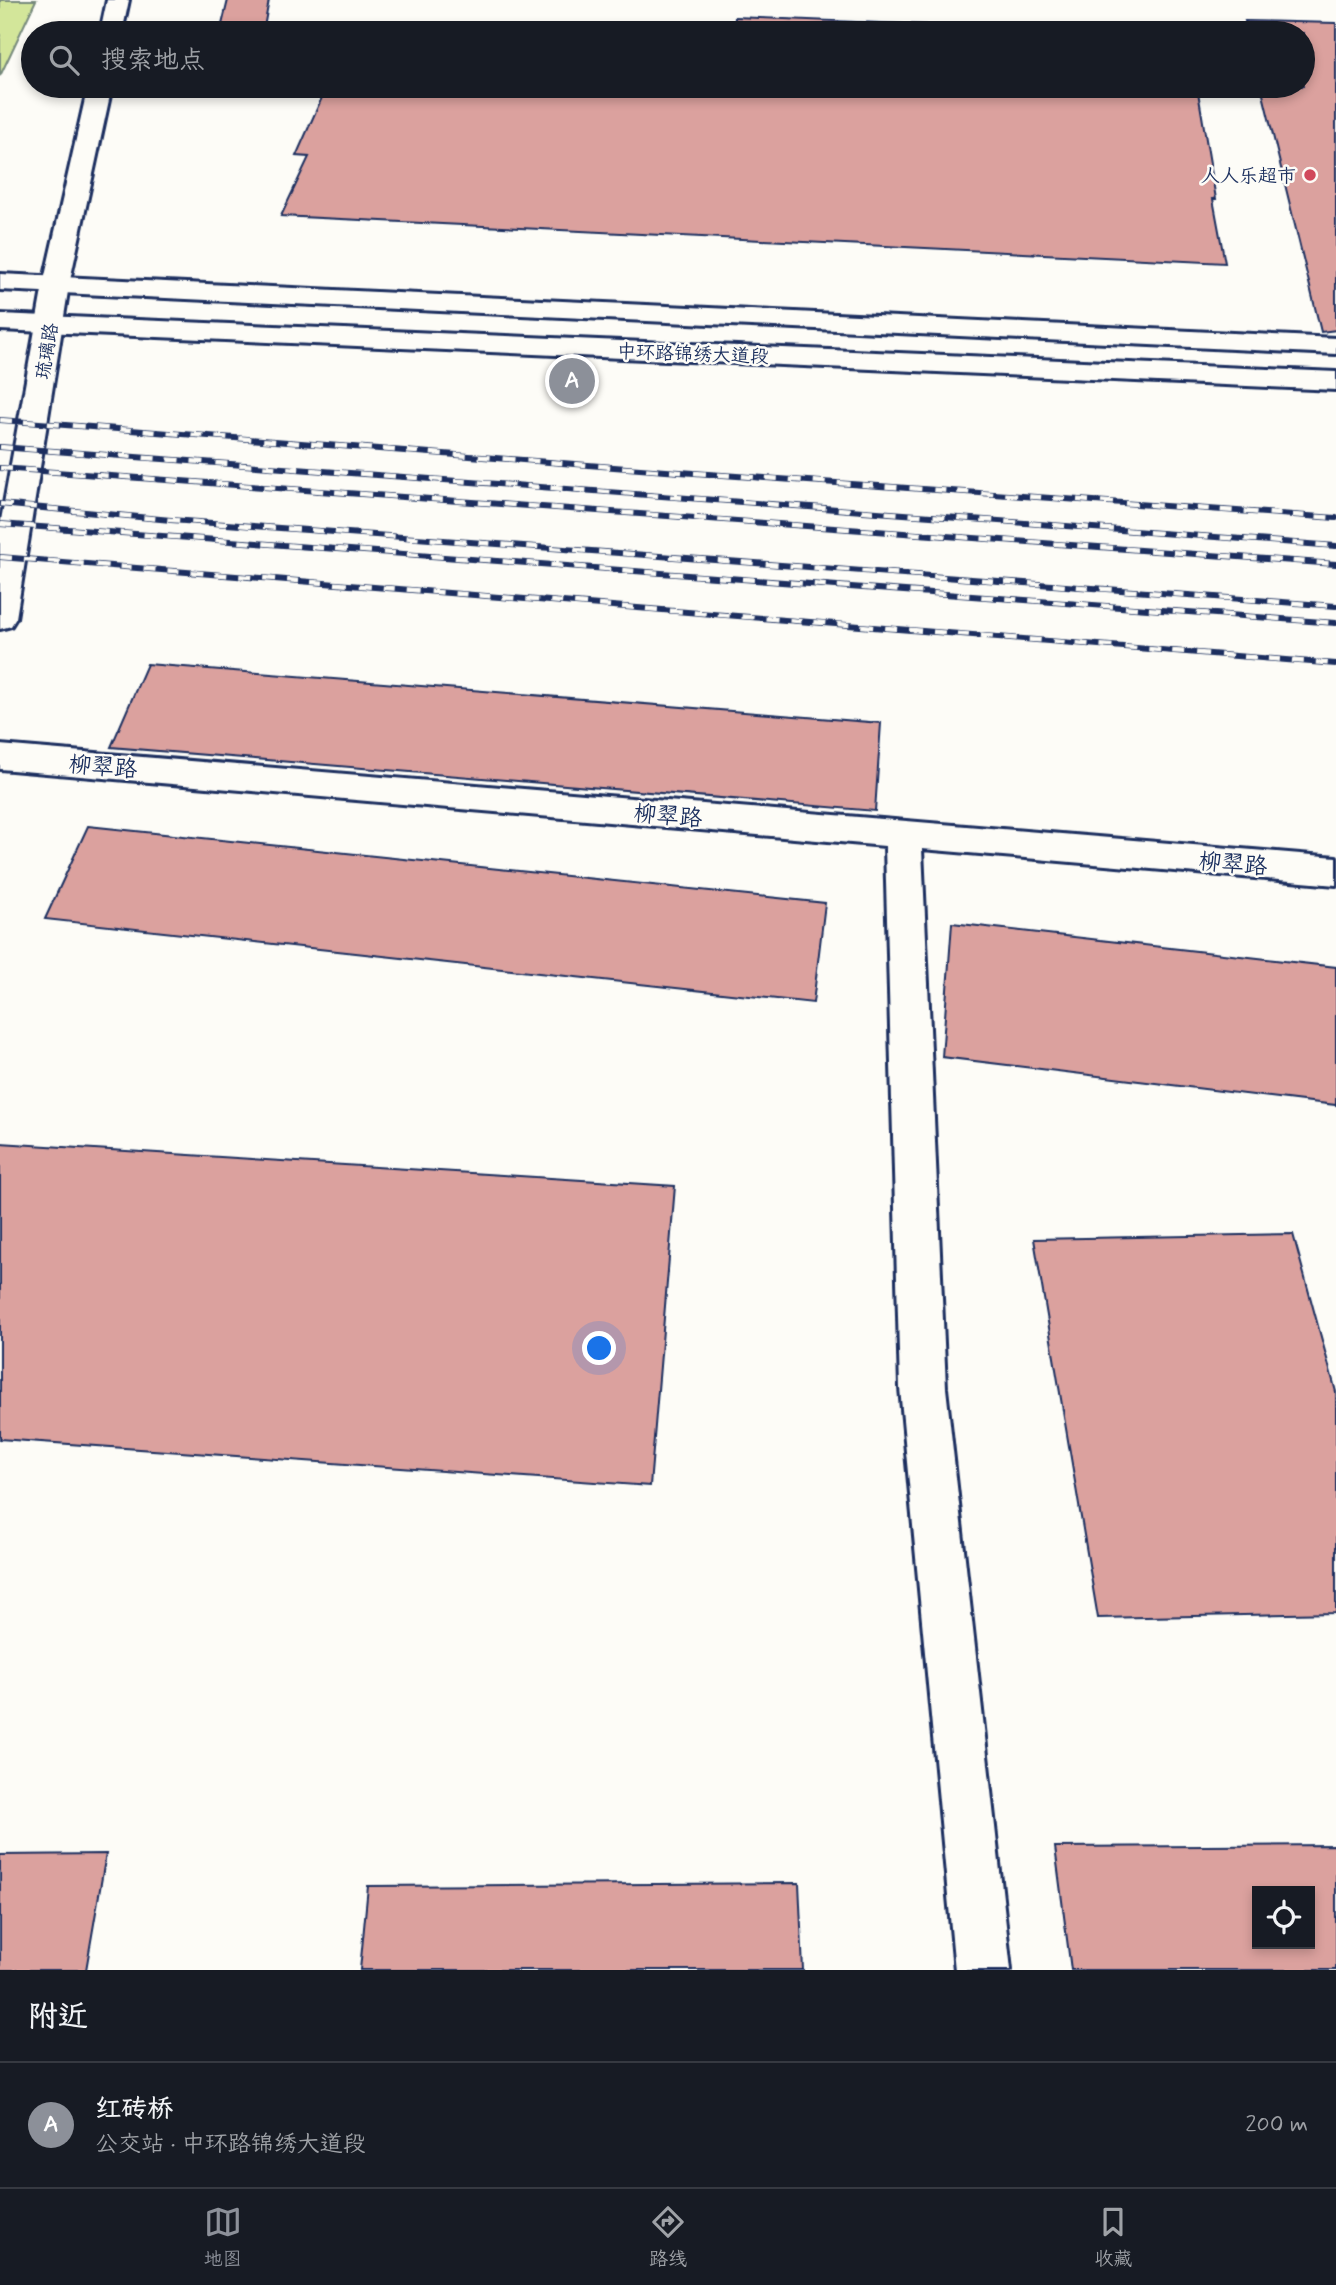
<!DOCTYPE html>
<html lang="zh">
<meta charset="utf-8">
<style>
:root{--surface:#171b24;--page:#20242c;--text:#f1f3f6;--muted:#9ea1a6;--line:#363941;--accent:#8c9099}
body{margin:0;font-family:Mynerve,"LXGW WenKai TC",sans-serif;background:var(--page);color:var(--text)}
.controls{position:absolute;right:21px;bottom:21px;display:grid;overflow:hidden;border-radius:0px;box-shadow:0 4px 10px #0003}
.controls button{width:63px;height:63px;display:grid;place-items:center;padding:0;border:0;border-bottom:2px solid var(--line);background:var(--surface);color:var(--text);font:35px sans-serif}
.you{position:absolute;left:600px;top:1349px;width:24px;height:24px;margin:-18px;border:5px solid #fff;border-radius:50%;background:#1a73e8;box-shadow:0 0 0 10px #1a73e833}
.badge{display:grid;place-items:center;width:46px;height:46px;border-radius:50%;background:var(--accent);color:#fff;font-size:23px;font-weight:700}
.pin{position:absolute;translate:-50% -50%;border:4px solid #fff;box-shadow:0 2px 7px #0006}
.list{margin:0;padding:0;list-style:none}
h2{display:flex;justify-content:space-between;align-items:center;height:91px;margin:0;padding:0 28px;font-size:30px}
h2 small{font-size:23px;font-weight:400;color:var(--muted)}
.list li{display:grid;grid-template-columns:46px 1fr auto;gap:21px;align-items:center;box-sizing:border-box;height:126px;padding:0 28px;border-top:2px solid var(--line)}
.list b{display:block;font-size:26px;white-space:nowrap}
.list p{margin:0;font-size:23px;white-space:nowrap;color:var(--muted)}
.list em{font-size:23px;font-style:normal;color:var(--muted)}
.icon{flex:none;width:38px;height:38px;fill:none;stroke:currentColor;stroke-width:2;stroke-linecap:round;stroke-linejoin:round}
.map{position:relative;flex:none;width:1336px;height:1970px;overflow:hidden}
.search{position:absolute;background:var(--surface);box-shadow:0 4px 10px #0003;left:21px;right:21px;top:21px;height:77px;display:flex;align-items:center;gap:18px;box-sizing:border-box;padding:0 24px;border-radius:38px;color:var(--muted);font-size:26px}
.sheet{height:217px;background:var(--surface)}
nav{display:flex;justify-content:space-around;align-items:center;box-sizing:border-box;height:98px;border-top:2px solid var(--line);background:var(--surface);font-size:19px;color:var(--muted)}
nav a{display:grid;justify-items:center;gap:4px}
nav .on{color:var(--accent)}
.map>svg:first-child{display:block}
.green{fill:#d3e69a;stroke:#778a7c;stroke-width:2}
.building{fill:#dba19e;stroke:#1b2f5e;stroke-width:2;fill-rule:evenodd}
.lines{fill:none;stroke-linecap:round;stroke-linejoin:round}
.minor-casing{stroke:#1b2f5e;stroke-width:6}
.major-casing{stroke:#1b2f5e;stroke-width:6}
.minor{fill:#fdfcf7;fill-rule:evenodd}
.major{fill:#fdfcf7;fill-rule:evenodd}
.rail-casing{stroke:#1b2f5e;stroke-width:6}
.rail{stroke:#fdfcf7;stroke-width:4.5;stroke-dasharray:12;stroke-linecap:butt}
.poi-dot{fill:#d1495b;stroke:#fdfcf7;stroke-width:2.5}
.labels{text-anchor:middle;stroke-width:5;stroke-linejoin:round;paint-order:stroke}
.far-poi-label{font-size:19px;fill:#1b2f5e;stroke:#fdfcf7;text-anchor:end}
.far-street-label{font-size:19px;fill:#1b2f5e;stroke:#fdfcf7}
.street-label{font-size:23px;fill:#1b2f5e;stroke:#fdfcf7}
</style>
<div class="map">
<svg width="1336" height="1970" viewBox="0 0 1336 1970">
<rect width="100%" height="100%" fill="#fdfcf7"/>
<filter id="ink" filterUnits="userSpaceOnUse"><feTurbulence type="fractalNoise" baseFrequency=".0143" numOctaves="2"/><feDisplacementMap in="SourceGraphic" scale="14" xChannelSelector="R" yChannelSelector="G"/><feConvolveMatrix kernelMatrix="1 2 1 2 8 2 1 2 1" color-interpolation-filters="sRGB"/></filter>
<g filter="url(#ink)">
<path class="green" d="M0,0h36l-36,76z"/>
<g class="building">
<path d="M228,0h41l-6,33h-43z"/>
<path d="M735,17l218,9 173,7h-392z"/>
<path d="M1245,21l91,2v307l-15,2 -60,-246h42v-53h-55z"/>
<path d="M209,86h44l-1,6 -45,1z"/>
<path d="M327,86h870l19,113h-3l12,64 -944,-47 28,-59 -13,-1z"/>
<path d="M147,664l734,59 -6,88 -764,-64z"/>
<path d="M88,826l737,77 -12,100 -768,-84z"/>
<path d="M952,923l384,44v138l-394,-48z"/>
<path d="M0,1143l675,43 -25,300 -650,-47z"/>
<path d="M1293,1234l43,158v221l-238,5 -64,-379z"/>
<path d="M1336,1845v125h-265l-16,-123zM1257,1891h53v53h-53z"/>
<path d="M106,1854l-20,116h-86v-115z"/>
<path d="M799,1883l4,87h-443l8,-84z"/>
</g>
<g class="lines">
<g class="minor-casing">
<g id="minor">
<path d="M107,0h22l-7,33h-22z"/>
<path d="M88,86h24l-43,199 -53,333 -5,8 -11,3v-103l43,-241z"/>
<path d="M0,745l1336,112v28l-414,-36 24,539 65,582h-56l-55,-582 -15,-542 -885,-77z"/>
</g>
</g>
<g class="major-casing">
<g id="major">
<path d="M0,274l1336,64v16l-1336,-64z"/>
<path d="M0,314l1336,58v18l-1336,-60z"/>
</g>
</g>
<use href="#minor" class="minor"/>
<use href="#major" class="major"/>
<g class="rail-casing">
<g id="rail">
<path d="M0,420l666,51 670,47"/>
<path d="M0,447l1336,99"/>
<path d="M0,468l1336,96"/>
<path d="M0,504l171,16 1165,86"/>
<path d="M0,524l1336,99"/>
<path d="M0,557l1336,107"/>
</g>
</g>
<use href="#rail" class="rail"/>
</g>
</g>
<circle class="poi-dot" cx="1310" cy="175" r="7"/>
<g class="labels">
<g class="far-poi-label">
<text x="1296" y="182">人人乐超市</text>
</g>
<g class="far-street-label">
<text transform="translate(46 351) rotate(-81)" y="7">琉璃路</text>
<text transform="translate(693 353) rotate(2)" y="7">中环路锦绣大道段</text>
</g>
<g class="street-label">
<text transform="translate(103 766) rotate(5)" y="8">柳翠路</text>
<text transform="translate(668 815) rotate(5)" y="8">柳翠路</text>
<text transform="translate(1233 863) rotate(5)" y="8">柳翠路</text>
</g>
</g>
</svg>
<div class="controls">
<button><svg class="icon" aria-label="locate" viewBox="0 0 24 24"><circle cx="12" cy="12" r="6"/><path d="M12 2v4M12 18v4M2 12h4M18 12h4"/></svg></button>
</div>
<div class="you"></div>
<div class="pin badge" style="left:572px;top:381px">A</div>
<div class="search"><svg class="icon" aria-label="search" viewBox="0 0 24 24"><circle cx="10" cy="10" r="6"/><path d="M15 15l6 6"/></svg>搜索地点</div>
</div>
<section class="sheet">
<h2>附近<small></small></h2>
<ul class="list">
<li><span class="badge">A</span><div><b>红砖桥</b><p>公交站 · 中环路锦绣大道段</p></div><em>200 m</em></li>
</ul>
</section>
<nav>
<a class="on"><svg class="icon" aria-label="map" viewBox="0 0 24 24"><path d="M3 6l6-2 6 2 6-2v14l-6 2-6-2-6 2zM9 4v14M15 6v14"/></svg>地图</a>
<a><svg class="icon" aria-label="directions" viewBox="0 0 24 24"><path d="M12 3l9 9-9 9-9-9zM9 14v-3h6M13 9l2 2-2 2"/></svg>路线</a>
<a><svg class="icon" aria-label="saved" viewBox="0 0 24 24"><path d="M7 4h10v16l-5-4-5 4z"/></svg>收藏</a>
</nav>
